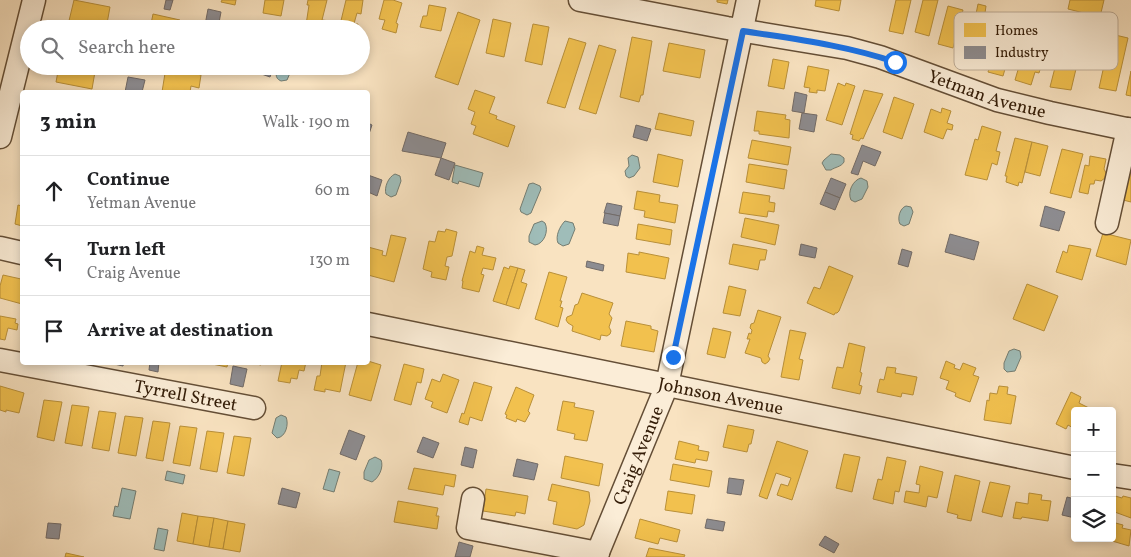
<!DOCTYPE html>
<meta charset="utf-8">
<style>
:root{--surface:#fff;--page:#f2f2f2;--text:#202124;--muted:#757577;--line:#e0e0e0}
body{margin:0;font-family:Vollkorn,serif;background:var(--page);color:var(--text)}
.controls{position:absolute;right:15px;bottom:15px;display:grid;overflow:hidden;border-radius:5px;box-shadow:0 2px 8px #0003}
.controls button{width:45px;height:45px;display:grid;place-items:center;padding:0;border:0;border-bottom:1px solid var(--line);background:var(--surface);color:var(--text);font:25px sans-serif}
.stop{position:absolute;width:15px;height:15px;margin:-11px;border:4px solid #1a73e8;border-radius:50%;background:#fff}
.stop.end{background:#1a73e8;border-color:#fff;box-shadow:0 1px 5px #0008}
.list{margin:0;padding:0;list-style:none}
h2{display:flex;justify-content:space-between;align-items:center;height:65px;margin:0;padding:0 20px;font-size:21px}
h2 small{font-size:16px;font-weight:400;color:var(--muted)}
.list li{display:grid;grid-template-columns:32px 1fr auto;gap:15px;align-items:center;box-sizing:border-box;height:70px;padding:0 20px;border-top:1px solid var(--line)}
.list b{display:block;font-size:19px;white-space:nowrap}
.list p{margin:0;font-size:16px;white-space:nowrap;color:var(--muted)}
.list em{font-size:16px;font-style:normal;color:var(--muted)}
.icon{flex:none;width:28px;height:28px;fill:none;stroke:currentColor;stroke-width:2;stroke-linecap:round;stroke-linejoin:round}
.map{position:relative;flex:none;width:1131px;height:557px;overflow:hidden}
.search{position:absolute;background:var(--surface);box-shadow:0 2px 8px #0003;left:20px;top:20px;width:350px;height:55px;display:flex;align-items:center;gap:12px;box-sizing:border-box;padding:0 18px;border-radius:28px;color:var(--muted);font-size:19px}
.panel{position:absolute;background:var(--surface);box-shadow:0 2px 8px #0003;left:20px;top:90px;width:350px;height:275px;border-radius:5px}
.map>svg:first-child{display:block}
.water{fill:#9fbdb9;stroke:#747d72}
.homes{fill:#f2c14e;stroke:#b99039}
.industry{fill:#8d8d92;stroke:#726b68}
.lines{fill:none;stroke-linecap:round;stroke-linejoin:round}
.minor-casing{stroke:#644e36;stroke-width:25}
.minor{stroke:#fbedd7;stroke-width:22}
.route{stroke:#1a73e8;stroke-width:6}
.labels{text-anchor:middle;stroke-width:5;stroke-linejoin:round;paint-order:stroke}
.street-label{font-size:18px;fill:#331c07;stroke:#fbedd7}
.key{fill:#fbedd7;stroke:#bfae99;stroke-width:1}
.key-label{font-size:14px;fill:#331c07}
</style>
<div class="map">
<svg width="1131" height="557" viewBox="0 0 1131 557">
<rect width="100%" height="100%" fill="#f9e3c1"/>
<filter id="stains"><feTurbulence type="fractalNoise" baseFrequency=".004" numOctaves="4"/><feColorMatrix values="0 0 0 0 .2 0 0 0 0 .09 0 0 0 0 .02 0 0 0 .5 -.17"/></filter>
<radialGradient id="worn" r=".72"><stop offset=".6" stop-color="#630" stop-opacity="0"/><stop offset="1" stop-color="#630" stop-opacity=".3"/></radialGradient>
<g class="water">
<path d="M278,66h15l-6,14 -6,1c-7,-3 -5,-9 -3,-15z"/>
<path d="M831,154l9,1 4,3v4c-3,5 -9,5 -13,8h-5l-4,-7 2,-3z"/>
<path d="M632,155l6,2 2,11 -6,8 -5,2 -3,-2 -1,-5 4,-5 -1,-8z"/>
<path d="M455,165l28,8 -4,14 -20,-6 -1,3 -6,-2z"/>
<path d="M395,174l5,2 1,5 -5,14 -5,2 -5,-3c-2,-6 2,-17 9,-20z"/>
<path d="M861,178l6,3 1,6 -6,12 -7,3 -4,-2c-4,-8 2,-20 10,-22z"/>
<path d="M533,183l7,3 1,3 -10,24 -4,2 -6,-3 -1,-3 9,-25z"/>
<path d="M906,206l5,1 2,5 -4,12 -5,2 -4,-2c-3,-6 0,-16 6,-18z"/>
<path d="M542,221l3,2c4,8 -1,21 -10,22l-6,-3v-6l5,-12z"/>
<path d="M565,221l8,2 2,6 -6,15 -6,2 -5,-3c-3,-7 2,-17 7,-22z"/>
<path d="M1014,349l6,2 1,6 -6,14 -8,1 -3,-3v-6l5,-12z"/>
<path d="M281,415l5,2c3,7 0,20 -9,21l-5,-5 4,-15z"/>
<path d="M375,457l6,3c3,7 -2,18 -9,22l-8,-3v-7l5,-12z"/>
<path d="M329,469l11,3 -6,20 -11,-3z"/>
<path d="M167,471l18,4 -2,9 -18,-4z"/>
<path d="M122,488l14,3 -6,28 -17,-3 2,-10 3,1z"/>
<path d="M158,528l10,2 -4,21 -10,-2z"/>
</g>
<g class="homes">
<path d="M74,0l36,7 -4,22h-17l-21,-4z"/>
<path d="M222,0h14l-1,5 -14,-3z"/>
<path d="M265,0h19l-3,16 -18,-3z"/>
<path d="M308,0h19l-5,20 8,1 -2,8h-13v-2l-9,-2 3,-20h-2z"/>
<path d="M346,0h17l-2,14 -4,-1 -2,7 -1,4h4l-1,5h-18z"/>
<path d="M384,0h9l9,3 -6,20 2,1 -2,9 -14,-4 3,-9 -6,-1z"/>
<path d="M717,0h11l-1,4 -10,-2z"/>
<path d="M816,0h25l-2,11 -24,-5z"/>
<path d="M896,0h15l-8,34 -14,-3z"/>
<path d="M923,0h15l-9,36 -14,-4z"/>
<path d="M1070,0h34l-4,17 -32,-8z"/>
<path d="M978,4l8,2 -1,7h2l-9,42 -14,-3 8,-39 4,1z"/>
<path d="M429,5l17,3 -5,23 -21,-4 3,-11h4z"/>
<path d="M948,6l15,4 -10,38 -15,-4z"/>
<path d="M458,12l22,8 -22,65 -23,-8z"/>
<path d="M153,14l27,6 -2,9h-28z"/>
<path d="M493,19l18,4 -7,34 -18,-4z"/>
<path d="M533,24l16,3 -7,38 -17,-4z"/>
<path d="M1001,34l10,3 -1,3 3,1 -10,35 -15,-4 3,-10 -3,-1 8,-25 4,1z"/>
<path d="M1111,34l17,4 -12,53 -17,-3z"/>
<path d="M1028,36l20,6 -9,31 -4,-1 -4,13 -16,-5z"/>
<path d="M632,37l20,4 -9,54h-2l-2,7 -19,-5z"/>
<path d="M569,38l17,5 -21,65 -18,-5z"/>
<path d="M669,43l36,7 -5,28 -37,-7z"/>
<path d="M599,45l17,5 -20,64 -17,-5z"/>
<path d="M1060,48l20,4 -9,38 -21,-3z"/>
<path d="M773,59l16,3 -5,27 -16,-3z"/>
<path d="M59,66h37l-4,23 -36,-7z"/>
<path d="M808,66l21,4 -4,21 -8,-1v3l-8,-1 1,-4 -6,-1z"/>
<path d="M166,67l35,8 -2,13 -8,-2 -1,6h-28z"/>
<path d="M1131,71v25l-5,-1z"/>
<path d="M838,83l7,3 1,-3 9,3 -13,39 -16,-5z"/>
<path d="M475,90l20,7 -6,16 8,3 -1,3 19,7 -7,21 -35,-13 3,-8 -5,-2 4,-12 -7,-3z"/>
<path d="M864,90l19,4 -20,45 -2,-1 -2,3 -7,-2 1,-4 -3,-1z"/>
<path d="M894,97l20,7 -12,35 -19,-7z"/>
<path d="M942,108l9,3 -4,12 6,2 -1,5 -5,-1 -4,10 -19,-7 7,-23 10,4z"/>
<path d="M757,111l29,4 -1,4 5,1 -1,18 -30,-4v-3h-5z"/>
<path d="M659,113l35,8 -3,15 -36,-7z"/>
<path d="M982,126l19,6 -5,19 4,1 -3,13 -5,-2 -5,17 -22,-5 10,-36 3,1z"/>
<path d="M1015,138l17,4 -10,41 -3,-1 -1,4 -12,-4 1,-6h-2z"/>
<path d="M752,140l39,7 -3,18 -40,-7z"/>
<path d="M1032,142l16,4 -8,30 -15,-4z"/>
<path d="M1062,149l21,5 -12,44 -21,-5z"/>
<path d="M658,154l25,6 -5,27 -25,-5z"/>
<path d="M1090,156l16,3 -2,10 2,4 -1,5 -4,3 -6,-1 -1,4h-4l-2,10 -9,-2 6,-27 4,1z"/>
<path d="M749,164l38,6 -3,19 -38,-7z"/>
<path d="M1131,165v37l-8,-2z"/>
<path d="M637,191l23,4 -1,7 19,3 -3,18 -31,-6 1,-6 -11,-2z"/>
<path d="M743,192l27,4 -1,6 6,1 -1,9 -6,-1 -1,6 -28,-4z"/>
<path d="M18,205l4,1v20l-7,-2z"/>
<path d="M745,218l34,7 -4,20 -34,-8z"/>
<path d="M638,224l34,6 -2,15 -34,-6z"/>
<path d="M446,229l11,3 -5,24 -5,1 -2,9 4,1 -3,13 -15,-3 1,-5 -9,-3 6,-28 6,1 3,-11 7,1z"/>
<path d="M1103,233l28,7 -5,25 -30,-9z"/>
<path d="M391,235l15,3 -12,44 -26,-7v-28l15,4 -1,4 4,1z"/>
<path d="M733,244l34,6 -2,10h-5l-2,10 -29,-6z"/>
<path d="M1069,245l22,4 -9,31 -26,-8 7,-21 4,2z"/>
<path d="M477,246l7,2 -2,7 14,3 -3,12 -10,-2 -2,6 3,1 -5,17 -17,-4 1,-7h-1l8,-30 5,2z"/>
<path d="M639,252l30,6 -4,21 -39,-7 2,-19 11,2z"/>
<path d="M510,266l8,2 -12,37 -13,-4 11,-34 5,2z"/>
<path d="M829,266l24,10 -14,35 -2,2h-2l-1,2 -27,-12 7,-16 6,2z"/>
<path d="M518,268l7,2 -4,12 6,2 -8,25 -13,-4z"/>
<path d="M549,272l18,5 -7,24h2l-2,6 3,1 -5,19 -23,-8z"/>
<path d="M3,275l18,4 1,-4v29l-22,-6v-12z"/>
<path d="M1027,284l31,12 -14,35 -31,-12z"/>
<path d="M729,286l17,4 -6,26 -17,-3z"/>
<path d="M582,293l31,10 -4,11 3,4 -3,9 2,4 -1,3 -3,2 -6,-1 -1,5 -28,-9 1,-5 -5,-3 -2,-3 1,-3 5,-2 3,-10 3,-1z"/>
<path d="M758,310l23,7 -13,39 2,3 -2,3 -3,2 -3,-2 -1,-4 -16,-5 5,-14h-3l2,-6 2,1 1,-4 -2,-2 1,-4 3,-1z"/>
<path d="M0,316l16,3 -1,4 3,1 -1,6 -9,-2 -3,12 -5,-1z"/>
<path d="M626,321l25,5v3l7,2 -4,21 -33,-6z"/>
<path d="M713,328l18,4 -6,26 -18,-4z"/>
<path d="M790,330l16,3 -7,26 4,1 -4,20 -18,-3z"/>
<path d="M849,343l16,4 -5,25 2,1 -3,12 3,1 -2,8 -28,-6 5,-21 6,1z"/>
<path d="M368,361l13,4 -10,36 -22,-6 9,-33z"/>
<path d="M946,361l9,4 -1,3 6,2 3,-7 13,5 -3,7 6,2 -9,25 -11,-4 -4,-2 1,-3 -10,-4 3,-8 -9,-3z"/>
<path d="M202,362h26l-1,5z"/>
<path d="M246,362h16l-1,3z"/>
<path d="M282,362h24l-2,9 -5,-1 -2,9 -6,-1 -1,5 -12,-2z"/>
<path d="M322,362h24l-6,30 -15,-3v3l-11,-2 3,-14h3z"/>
<path d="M404,364l20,5 -3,14 -4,-1 -6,23 -17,-5z"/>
<path d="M887,367l9,1 -1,5 22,4 -4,18 -11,-2 -1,4 -24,-5 3,-13 4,1z"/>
<path d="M443,374l16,6 -12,33 -16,-6 2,-5 -8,-3 7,-20 8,3z"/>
<path d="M474,382l18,5 -10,34 -12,-4 -2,8 -9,-3 3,-9 2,1z"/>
<path d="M0,386l24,7 -5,20 -13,-3v2l-6,-2z"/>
<path d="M999,386l9,1 -1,7 9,2 -5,28 -27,-4 3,-20 2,1 1,-8 7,1z"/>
<path d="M516,387l18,8 -6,16 2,2 -5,9 -8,-3 -1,3 -10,-4 1,-3 -2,-1z"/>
<path d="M1071,392l10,5 -2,6 16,8h-20v18l-7,-4 -2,4 -10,-5z"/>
<path d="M44,400l18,2 -8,39 -17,-4z"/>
<path d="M563,401l12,2 -1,4 20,4 -7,30 -13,-2 1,-5 -18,-4z"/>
<path d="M72,405l17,2 -7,39 -17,-3z"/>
<path d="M99,411l17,2 -7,38 -17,-3z"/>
<path d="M125,416l18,2 -7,38 -18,-3z"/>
<path d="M153,421l17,2 -7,38 -17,-3z"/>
<path d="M728,425l26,5 -3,14h-2l-2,8 -24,-5z"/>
<path d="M180,426l17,2 -7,38 -17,-3z"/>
<path d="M207,431l17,2 -7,39 -17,-3z"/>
<path d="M234,436l17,2 -7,38 -17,-3z"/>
<path d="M679,441l20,5 -1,4 11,2 -2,9 -11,-2 -1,4 -20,-4z"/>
<path d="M777,441l31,10 -16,49 -15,-5 4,-11 7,2 3,-8 -15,-5 -9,26 -8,-3z"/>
<path d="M844,454l16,3 -8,35 -16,-4z"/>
<path d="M565,456l38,8 -4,22 -38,-8z"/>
<path d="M887,457l19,4 -7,31 -4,-1 -2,13 -20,-5 5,-20 4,1z"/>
<path d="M673,464l39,7 -3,16 -39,-7z"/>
<path d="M920,466l23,6 -6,26 -9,-2 -2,11 -22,-5 2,-11 13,2 1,-8 -4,-1z"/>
<path d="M414,468l42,7 -2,12 -9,-2 -2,10 -35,-6z"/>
<path d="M955,475l25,6 -9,40 -14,-3 1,-3 -11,-3z"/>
<path d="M990,482l20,4 -8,31 -20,-5z"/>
<path d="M552,484l37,8 1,9 -6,24 -7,4 -24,-5 4,-22 -9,-2z"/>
<path d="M486,489l42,7 -3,18 -9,-2 -1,4 -32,-5z"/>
<path d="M668,491l27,4 -3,19 -27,-4z"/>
<path d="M1029,493l13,2 -1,5 10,1 -3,20 -26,-4 -1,2 -8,-1 3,-16 12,2z"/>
<path d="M1112,495l10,3 1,-2 8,2v20l-19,-7z"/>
<path d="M398,501l40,7 -2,8h3l-2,13 -43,-7z"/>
<path d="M182,513l16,3 -5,28 -16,-3z"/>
<path d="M198,516l16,2 -5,29 -16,-3z"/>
<path d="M214,518l14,3 -5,28 -14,-2z"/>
<path d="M640,519l40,11 -3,12 -17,-4 -2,6 -23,-6z"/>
<path d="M228,521l17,3 -5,28 -17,-3z"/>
<path d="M1112,522l11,3 -1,3 9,2 -2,16 -27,-8h10z"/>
<path d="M649,548l36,7 -1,2h-38z"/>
<path d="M66,553l18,4h-19z"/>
</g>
<g class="industry">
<path d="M166,0h7l-3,10 -6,-1z"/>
<path d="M208,9l13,3 -3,16 -13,-3z"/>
<path d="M251,66h23l-4,11 -20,-7z"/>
<path d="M128,77l17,3 -3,12h-17z"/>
<path d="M795,92l12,3 -3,18 -12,-2z"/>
<path d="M802,113l15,2 -3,17 -15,-3z"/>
<path d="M368,123l4,2 -4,12z"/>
<path d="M636,125l15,4 -4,12 -14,-4z"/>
<path d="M408,132l38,11 -5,15 -39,-7z"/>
<path d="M862,145l19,7 -6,14 -12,-5 -5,14 -7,-2z"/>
<path d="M441,158l14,5 -6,17 -14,-5z"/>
<path d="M368,175l14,5 -5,16 -9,-4z"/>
<path d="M831,178l15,6 -6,14 -15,-6z"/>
<path d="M825,192l15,6 -5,12 -15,-6z"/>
<path d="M607,203l15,3 -2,10 -16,-3z"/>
<path d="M1045,206l20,6 -6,19 -19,-5z"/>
<path d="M605,213l15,3 -2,10 -15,-3z"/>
<path d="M950,234l29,8 -5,18 -29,-8z"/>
<path d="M801,244l16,4 -2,10 -16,-3z"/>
<path d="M902,249l10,3 -4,15 -10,-3z"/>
<path d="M587,261l17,4 -1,6 -17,-4z"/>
<path d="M115,362h9l-1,4 -9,-2z"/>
<path d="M150,362h9l-1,10 -9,-2z"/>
<path d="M233,366l14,3 -4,18 -13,-3z"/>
<path d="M349,430l16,6 -9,24 -16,-6z"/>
<path d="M423,437l16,6 -6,15 -16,-6z"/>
<path d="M465,447l12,3 -4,18 -12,-3z"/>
<path d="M517,459l21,5 -4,16 -21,-4z"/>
<path d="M729,478l15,2 -3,15 -14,-2z"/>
<path d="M282,488l18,5 -4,15 -18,-4z"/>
<path d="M1067,497l8,2v19l-13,-3z"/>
<path d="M707,519l18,3 -2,9 -18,-3z"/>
<path d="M48,523l13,1 -2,15 -13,-1z"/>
<path d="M825,536l14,8 -5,9 -15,-8z"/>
<path d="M459,542l14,4 -3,11h-15z"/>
</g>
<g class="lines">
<g class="minor-casing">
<g id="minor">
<path id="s1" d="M580,0l147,28 120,20 33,9 117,43 53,13 81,17"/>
<path d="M0,137l34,-137"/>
<path d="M1107,223l21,-94"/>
<path d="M0,248l22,5"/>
<path id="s2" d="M368,324l707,144"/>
<path id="s3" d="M0,360l254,48"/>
<path d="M1112,475l19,3"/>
<path d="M473,499l-5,29 130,25"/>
<path id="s4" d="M596,557l71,-172 81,-385"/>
</g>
</g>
<use href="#minor" class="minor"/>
</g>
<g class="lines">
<path class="route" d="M673,357l70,-326c51,8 102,14 152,31"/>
</g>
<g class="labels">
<g class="street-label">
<text dy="6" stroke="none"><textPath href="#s1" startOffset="419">Yetman Avenue</textPath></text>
<text dy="6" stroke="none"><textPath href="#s3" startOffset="189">Tyrrell Street</textPath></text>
<text dy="6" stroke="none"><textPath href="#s2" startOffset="360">Johnson Avenue</textPath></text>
<text dy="6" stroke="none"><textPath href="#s4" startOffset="110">Craig Avenue</textPath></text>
</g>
</g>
<rect x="954" y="12" width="164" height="58" rx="8" class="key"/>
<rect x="964" y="23" width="22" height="14" fill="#f2c14e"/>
<rect x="964" y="46" width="22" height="13" fill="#8d8d92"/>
<g class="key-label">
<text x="995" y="35">Homes</text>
<text x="995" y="57">Industry</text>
</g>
<rect width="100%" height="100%" filter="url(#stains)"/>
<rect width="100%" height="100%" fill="url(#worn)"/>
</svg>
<div class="controls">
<button>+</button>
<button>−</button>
<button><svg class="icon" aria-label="layers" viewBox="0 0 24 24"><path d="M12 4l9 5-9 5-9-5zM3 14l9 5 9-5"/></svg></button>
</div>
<div class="stop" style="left:895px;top:62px"></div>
<div class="stop end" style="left:673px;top:357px"></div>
<div class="search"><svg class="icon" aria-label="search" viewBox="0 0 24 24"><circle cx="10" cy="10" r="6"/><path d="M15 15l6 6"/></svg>Search here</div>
<section class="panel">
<h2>3 min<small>Walk · 190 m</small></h2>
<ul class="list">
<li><svg class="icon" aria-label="ahead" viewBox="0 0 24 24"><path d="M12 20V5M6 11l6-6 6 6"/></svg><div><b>Continue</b><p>Yetman Avenue</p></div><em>60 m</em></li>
<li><svg class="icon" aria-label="left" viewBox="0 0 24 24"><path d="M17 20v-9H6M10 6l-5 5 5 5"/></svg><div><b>Turn left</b><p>Craig Avenue</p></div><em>130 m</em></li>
<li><svg class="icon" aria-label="arrive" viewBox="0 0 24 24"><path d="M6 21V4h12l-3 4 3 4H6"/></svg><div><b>Arrive at destination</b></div></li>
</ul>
</section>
</div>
